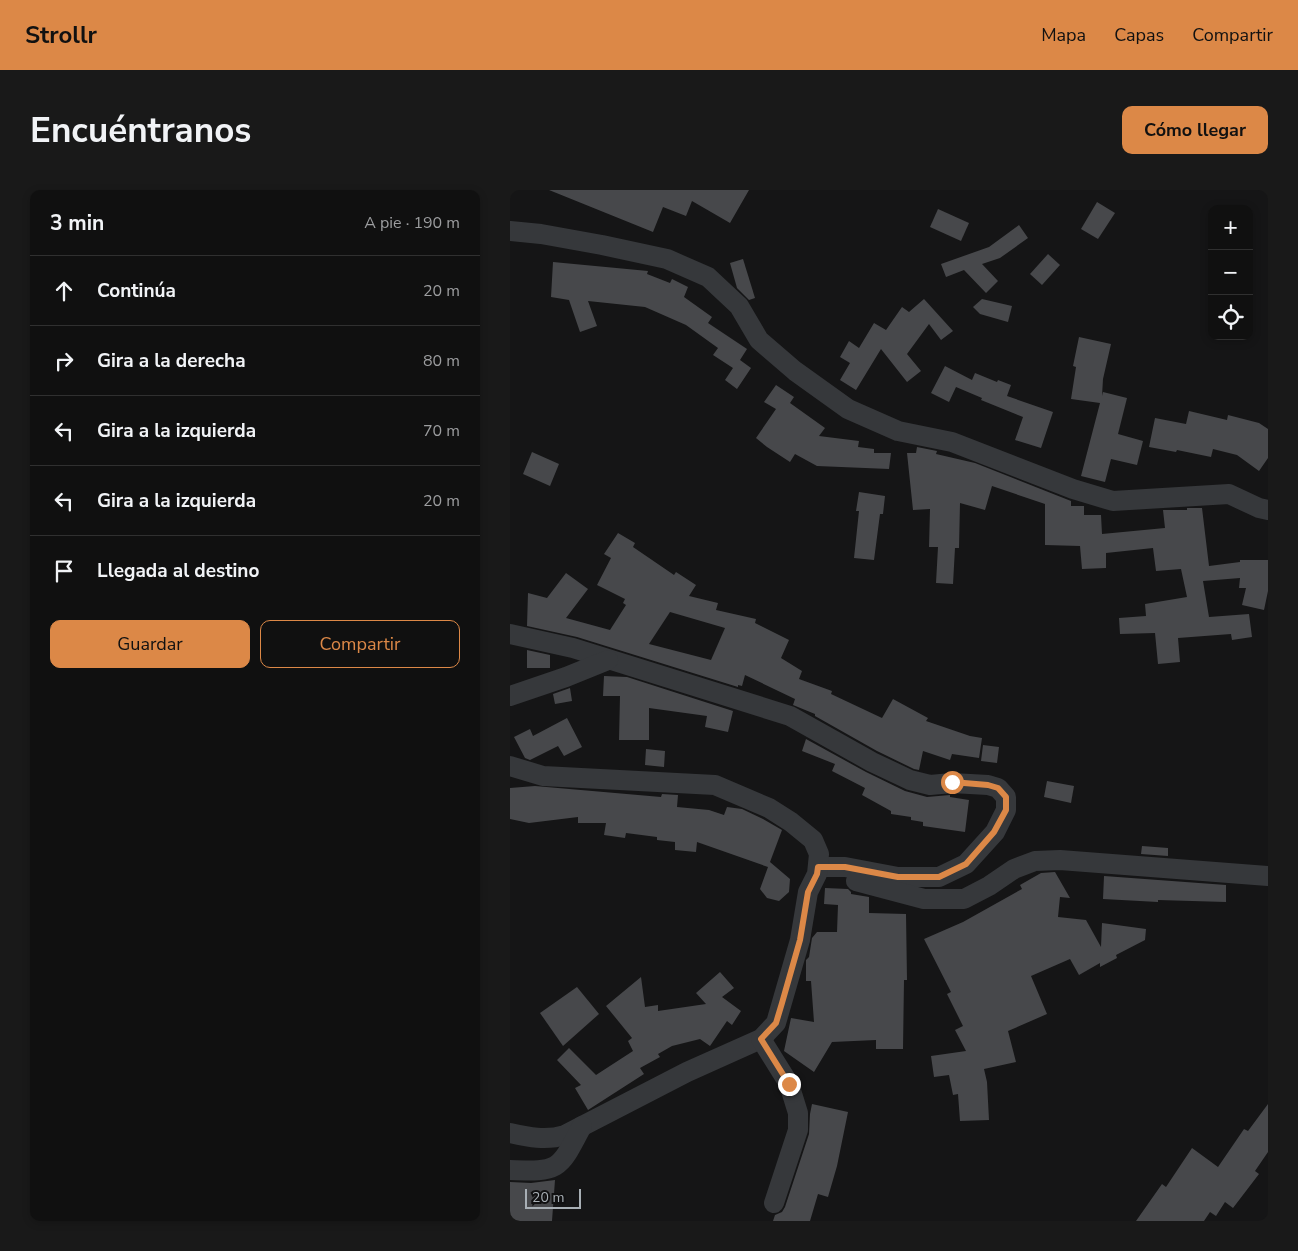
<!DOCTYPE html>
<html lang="es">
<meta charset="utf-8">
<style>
:root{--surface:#101010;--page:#191919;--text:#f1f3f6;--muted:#9c9d9f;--line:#303030;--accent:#dc8847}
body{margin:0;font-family:"Nunito Sans",sans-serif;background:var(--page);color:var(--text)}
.controls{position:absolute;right:15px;top:15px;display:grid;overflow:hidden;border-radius:10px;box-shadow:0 2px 8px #0003}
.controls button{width:45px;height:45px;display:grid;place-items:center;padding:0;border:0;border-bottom:1px solid var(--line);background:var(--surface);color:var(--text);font:25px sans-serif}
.scale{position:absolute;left:15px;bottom:12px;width:56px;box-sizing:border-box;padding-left:5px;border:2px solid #a8afb5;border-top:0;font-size:14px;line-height:18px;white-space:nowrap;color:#a8afb5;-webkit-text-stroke:4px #101011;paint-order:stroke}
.stop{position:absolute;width:15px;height:15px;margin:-11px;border:4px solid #dc8847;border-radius:50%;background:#fff}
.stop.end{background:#dc8847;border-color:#fff;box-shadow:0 1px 5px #0008}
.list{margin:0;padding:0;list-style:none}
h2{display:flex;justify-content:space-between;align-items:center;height:65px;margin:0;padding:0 20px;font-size:21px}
h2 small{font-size:16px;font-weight:400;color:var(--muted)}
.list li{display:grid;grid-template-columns:32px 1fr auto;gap:15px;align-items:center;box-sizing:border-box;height:70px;padding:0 20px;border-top:1px solid var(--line)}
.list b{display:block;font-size:19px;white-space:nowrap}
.list em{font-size:16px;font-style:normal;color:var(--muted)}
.actions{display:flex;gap:10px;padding:15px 20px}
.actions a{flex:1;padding:11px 0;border:1px solid var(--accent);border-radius:10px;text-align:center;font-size:18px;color:var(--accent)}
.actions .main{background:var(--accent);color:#111}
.icon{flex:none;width:28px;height:28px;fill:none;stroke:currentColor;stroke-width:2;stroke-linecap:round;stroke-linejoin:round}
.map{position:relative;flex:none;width:758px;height:1031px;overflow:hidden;border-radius:10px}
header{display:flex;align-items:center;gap:30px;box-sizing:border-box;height:70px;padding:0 25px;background:var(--accent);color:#111}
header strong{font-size:24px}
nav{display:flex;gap:28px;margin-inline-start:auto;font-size:18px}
.intro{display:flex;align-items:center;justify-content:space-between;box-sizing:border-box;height:120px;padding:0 30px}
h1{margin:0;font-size:35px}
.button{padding:12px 22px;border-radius:10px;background:var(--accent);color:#111;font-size:18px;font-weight:700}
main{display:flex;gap:30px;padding:0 30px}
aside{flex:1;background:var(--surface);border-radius:10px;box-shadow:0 2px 8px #0003}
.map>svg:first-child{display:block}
.building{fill:#47484b;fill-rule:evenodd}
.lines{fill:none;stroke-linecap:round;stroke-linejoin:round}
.street{stroke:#36383b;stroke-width:20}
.route{stroke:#dc8847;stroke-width:6}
</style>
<header>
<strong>Strollr</strong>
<nav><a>Mapa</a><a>Capas</a><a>Compartir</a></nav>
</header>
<div class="intro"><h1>Encuéntranos</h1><a class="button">Cómo llegar</a></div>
<main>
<aside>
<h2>3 min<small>A pie · 190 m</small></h2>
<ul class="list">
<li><svg class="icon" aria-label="ahead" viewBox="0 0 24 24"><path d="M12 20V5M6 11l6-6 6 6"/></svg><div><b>Continúa</b></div><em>20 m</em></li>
<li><svg class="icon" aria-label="right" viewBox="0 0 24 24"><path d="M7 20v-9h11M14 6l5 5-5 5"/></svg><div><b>Gira a la derecha</b></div><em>80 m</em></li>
<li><svg class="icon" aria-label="left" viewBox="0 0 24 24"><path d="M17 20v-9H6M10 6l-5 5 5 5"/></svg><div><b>Gira a la izquierda</b></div><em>70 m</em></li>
<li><svg class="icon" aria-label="left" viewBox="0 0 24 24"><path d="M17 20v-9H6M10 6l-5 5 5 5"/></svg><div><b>Gira a la izquierda</b></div><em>20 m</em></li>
<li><svg class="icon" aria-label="arrive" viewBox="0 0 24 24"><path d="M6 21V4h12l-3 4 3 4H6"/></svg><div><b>Llegada al destino</b></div></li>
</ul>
<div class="actions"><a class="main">Guardar</a><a>Compartir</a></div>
</aside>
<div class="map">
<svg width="758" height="1031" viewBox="0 0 758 1031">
<rect width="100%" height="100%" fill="#151516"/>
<g class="building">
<path d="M39,0h200l-19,33 -38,-22 -6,15 -23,-9 -10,25z"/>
<path d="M587,12l18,11 -17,26 -17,-10z"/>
<path d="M428,19l31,14 -8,18 -31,-14z"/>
<path d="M509,35l9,13 -28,20 -18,6 16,17 -12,12 -22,-23 -18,7 -5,-13 48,-17z"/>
<path d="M538,64l12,11 -18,20 -12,-11z"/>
<path d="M233,69l12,39 -6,2 -12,-12 -7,-25z"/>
<path d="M43,72l95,9 -1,3 23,9 2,-4 16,8 -4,10 28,20 -4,6 39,26 -7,11 11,8 -14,21 -12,-9 8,-12 -20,-13 5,-7 -32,-23 -41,-18 -57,-6 9,25 -17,6 -11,-32 -18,-3z"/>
<path d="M414,109l29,32 -12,9 -12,-16 -22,30 14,17 -14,11 -26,-33 -25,41 -16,-10 10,-17 -10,-6 9,-16 10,7 15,-25 12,7 16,-23 7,5z"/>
<path d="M472,109l30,7 -4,16 -28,-8 -7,-7z"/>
<path d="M569,147l32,7 -8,35 -1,17 1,-4 24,6 -9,36 25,7 -6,24 -26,-6 -6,23 -24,-6 19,-73 -29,-4 5,-32 -3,-1z"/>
<path d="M435,176l27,14 3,-7 22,9 1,-2 13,5 -4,11 46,16 -12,36 -26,-8 8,-23 -42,-17 1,-2 -26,-11 -7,15 -18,-9z"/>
<path d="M266,195l18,12 -4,6 35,25 -6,8 40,5 -1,6 16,2v4h17l-2,16 -72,-3 -22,-12 -5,8 -23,-15 -11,-9 20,-29 -12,-7z"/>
<path d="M679,221l38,9 1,-5 31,8 9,6v29l-9,13 -22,-16 -24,-6 -2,8 -34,-7 -1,2 -27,-5 6,-29 31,6z"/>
<path d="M407,257l20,4 -1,3 39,9 96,38v5h13v9h17l1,19 63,-6 -2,-18h24v-2h15l7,58 31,-4v-2h28v31l-4,19 -22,-5 4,-17h-7l1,-10 -37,3 6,36 40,-3 3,23 -20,3 -1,-6 -53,4 2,24 -22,2 -3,-31 -35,1 -1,-16 27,-2 -1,-12 42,-7 -6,-28 -25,2 -3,-23 -47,5v15l-24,1 -2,-23 -35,-1v-41l-53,-18 -7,24 -25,-7 -1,45h-4l-2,36 -17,-1 2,-36h-9l1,-38 -17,1 -6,-57h9z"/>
<path d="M22,262l27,12 -9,22 -27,-12z"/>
<path d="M349,302l26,4 -2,18h-3l-6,46 -20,-2 5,-47h-3z"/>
<path d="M108,343l17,10 -2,4 41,28 2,-3 20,13 -7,11 29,7 -2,7 40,9 -1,4 34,17 -8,18 21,13 -3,8 33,12 -1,3 51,24 11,-19 35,19 -2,3 44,15 12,2 -3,20 -27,-4 -2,6 -27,-9 -4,19 -5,-1 -37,-18 -62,-35v-2l-22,-9 2,-6 -50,-24 -3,11 -4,-1v2l-161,-50 -50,-11 1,-33 19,5 19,-25 22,16 -22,29 44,12 16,-25 -3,-2 2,-4 -28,-14 14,-27 -7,-4zM160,422l55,16 -14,32 -62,-16z"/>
<path d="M17,460l23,5v13h-23z"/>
<path d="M94,486l23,1 106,34 -5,21 -23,-5 2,-11 -58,-8v32h-30l1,-44h-17z"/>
<path d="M60,498l2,13 -17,3 -2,-10z"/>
<path d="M57,528l15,29 -18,9 -6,-10 -28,14 -5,-2 -11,-21 16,-8 3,7z"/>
<path d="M296,549l60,33 39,19 22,6 23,-2v2l19,3 -4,32 -42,-6v-4l-12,-2v-3l-20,-3v-3l-29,-16 3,-7 -33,-17 3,-7 -33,-13z"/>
<path d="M473,555l16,2 -2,16 -16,-2z"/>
<path d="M136,559l19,2 -1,16 -19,-2z"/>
<path d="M537,591l27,5 -3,17 -27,-6z"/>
<path d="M25,596l126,11 1,-3 16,1 -1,12 32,3 15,5 3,-8 15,2 21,10 19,11 -12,32 20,17 -1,13 -10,9 -12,-3 -7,-9 8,-22 -71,-25 -1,10 -21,-2v-8l-18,-2v-3l-31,-4 -1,5 -21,-3 2,-12h-28v-6l-49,6 -19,-4v-31z"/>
<path d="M632,656l26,2v8l-27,-2z"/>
<path d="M545,682l15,26 -10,-1 -2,20 28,3 15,27 1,-24 44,6 -1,11 -29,15 1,3 -17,9v-4l-21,12 -9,-16 -39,17 16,38 -39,17 8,31 -32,7 3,13 2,38 -29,1 -2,-27 -5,1 -4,-20 -15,2 -3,-21 35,-5 -11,-21 8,-4 -16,-32 4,-2 -27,-53 39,-17 59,-33 -2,-4 21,-12z"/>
<path d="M594,686l122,9v17l-68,-2v2l-55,-3z"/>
<path d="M315,698l23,1 3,3v2l18,3v16l37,1 1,66h-3l-1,69h-27v-9l-44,2 -18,30 -30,-21 7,-33 23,4 -3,-41h-5v-21l3,-3 3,-19 5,-6h20l1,-27 -14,-1z"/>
<path d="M210,782l14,16 -12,9 19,14 -9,14 -5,-4 -17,25 -10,-7 -28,7 -14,8 2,3 -20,11 4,6 -56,36 -13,-22 6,-3 -24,-25 12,-12 27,27 37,-24 -5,-10 4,-3 -26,-32 35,-29 4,30 13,-2v6l48,-7 -10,-11z"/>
<path d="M67,797l22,27 -36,32 -23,-33z"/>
<path d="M302,914l36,8 -11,54 -9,31 -10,-3 -8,27h-37l2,-6 7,-3 3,-5 24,-73 1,-20z"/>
<path d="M758,914v48l-13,19 4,3 -26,34 -8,-6 -9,14 -6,-4 -6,9h-68l26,-37 4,3 26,-39 26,19 26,-38 4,2z"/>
<path d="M45,990l-3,41h-42v-39l21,1z"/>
</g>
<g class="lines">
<g class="street">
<path d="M0,41l31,3 61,11 65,14 41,18 31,29 20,34 36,31 53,38 50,22 54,11 121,47 40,12 116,-7 30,14 9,2"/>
<path d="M0,444l63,14 217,68 82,46 38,18 20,5 22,-2 36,2 10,3 8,9v13l-11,22 -29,32 -27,13h-41l-53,-10h-26"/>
<path d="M0,506l56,-19 42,-17"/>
<path d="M0,576l33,10 172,9 54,23 22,14 22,18 6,14 -2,20 -9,18 -8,48 -24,83 -15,16 -74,33 -122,63c-19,6 -37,2 -55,-2"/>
<path d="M346,691l68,18h40l25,-13 25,-17 21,-8 25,-1 208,16"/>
<path d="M251,849l28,45 9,29v17l-24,73"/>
<path d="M0,980c50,2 49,0 72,-44"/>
</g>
</g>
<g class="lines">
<path class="route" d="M279,894l-28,-45 15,-16 6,-20 18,-63 8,-48 9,-18 1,-7h27l53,10h41l27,-13 28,-32 12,-22v-13l-8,-9 -10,-3 -36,-3"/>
</g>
</svg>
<div class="controls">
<button>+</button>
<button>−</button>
<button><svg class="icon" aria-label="locate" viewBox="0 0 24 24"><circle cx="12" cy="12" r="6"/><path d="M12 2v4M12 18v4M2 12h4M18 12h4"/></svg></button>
</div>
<div class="scale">20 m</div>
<div class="stop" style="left:442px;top:592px"></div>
<div class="stop end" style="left:279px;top:894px"></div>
</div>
</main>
